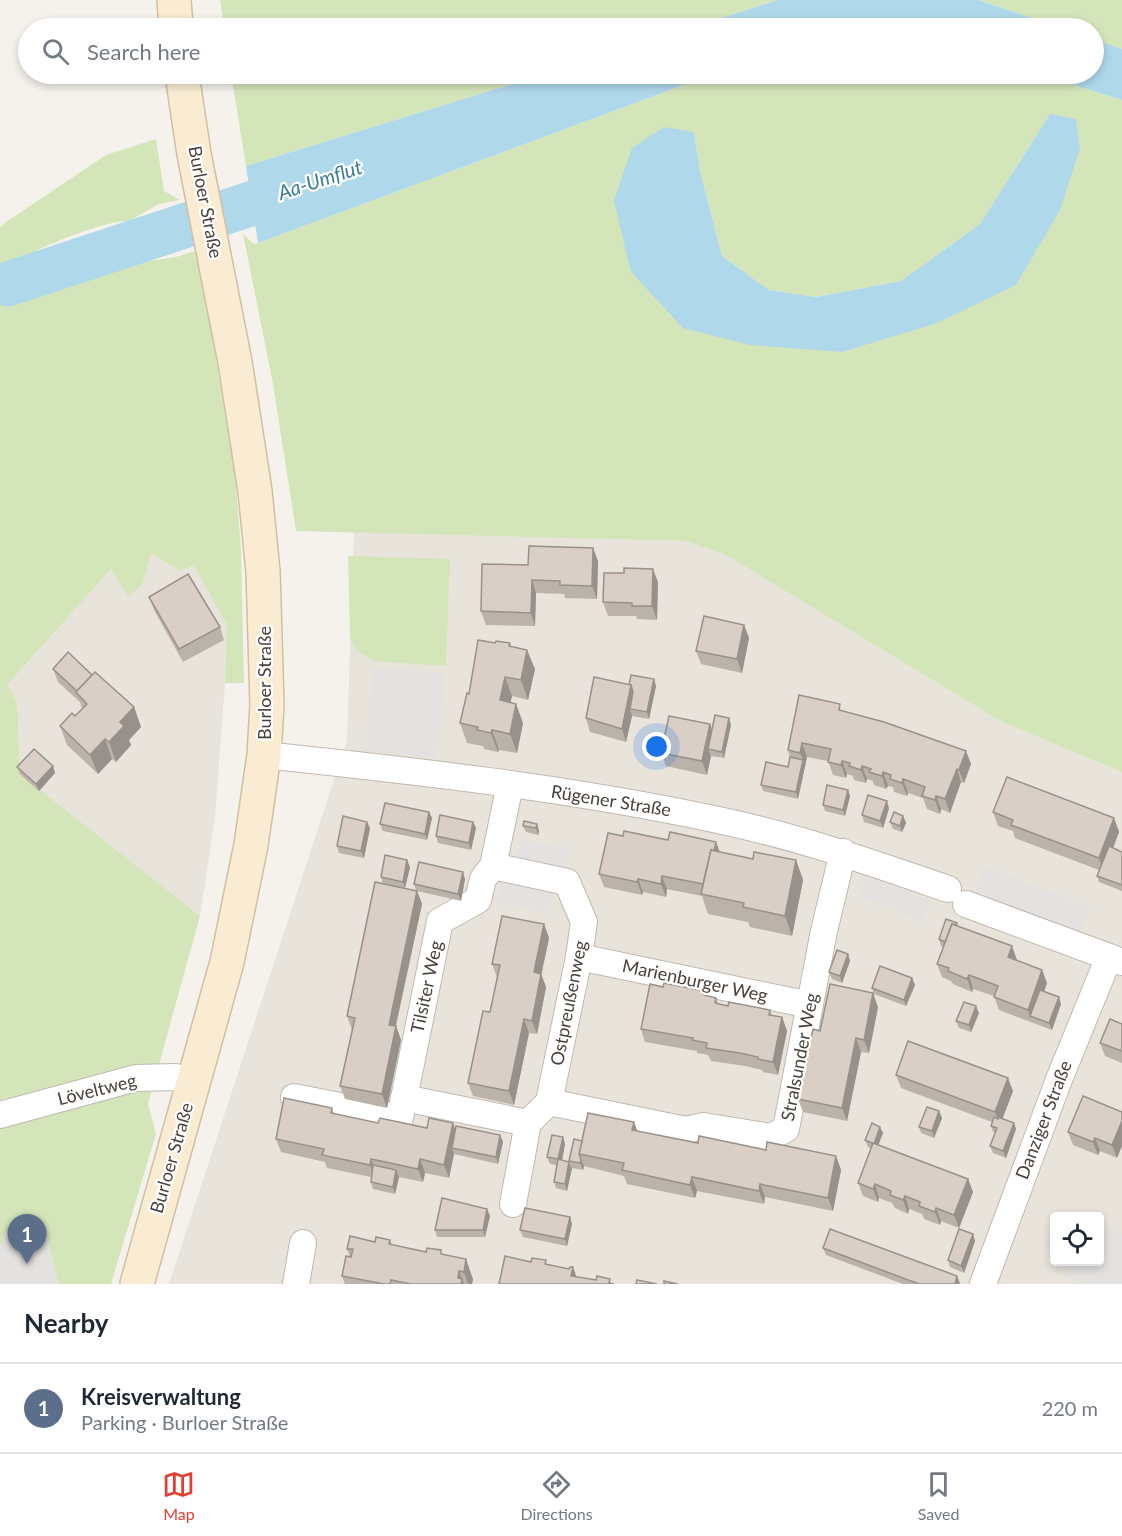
<!DOCTYPE html>
<meta charset="utf-8">
<style>
:root{--surface:#fff;--page:#f2f2f3;--text:#1f2937;--muted:#747a83;--line:#e0e1e3;--accent:#e63d33}
body{margin:0;font-family:Lato,sans-serif;background:var(--page);color:var(--text)}
.controls{position:absolute;right:18px;bottom:18px;display:grid;overflow:hidden;border-radius:6px;box-shadow:0 3px 9px #0003}
.controls button{width:54px;height:54px;display:grid;place-items:center;padding:0;border:0;border-bottom:2px solid var(--line);background:var(--surface);color:var(--text);font:30px sans-serif}
.you{position:absolute;left:657px;top:747px;width:21px;height:21px;margin:-15px;border:4px solid #fff;border-radius:50%;background:#1a73e8;box-shadow:0 0 0 9px #1a73e833}
.badge{display:grid;place-items:center;width:39px;height:39px;border-radius:50%;background:var(--accent);color:#fff;font-size:20px;font-weight:700}
.pin{position:absolute;translate:-50% -50px;filter:drop-shadow(0 2px 3px #0008)}
.pin::after{content:'';position:absolute;top:32px;width:21px;height:18px;background:inherit;clip-path:polygon(0 0,100% 0,50% 100%)}
.list{margin:0;padding:0;list-style:none}
h2{display:flex;justify-content:space-between;align-items:center;height:78px;margin:0;padding:0 24px;font-size:26px}
h2 small{font-size:20px;font-weight:400;color:var(--muted)}
.list li{display:grid;grid-template-columns:39px 1fr auto;gap:18px;align-items:center;box-sizing:border-box;height:90px;padding:0 24px;border-top:2px solid var(--line)}
.list b{display:block;font-size:22px;white-space:nowrap}
.list p{margin:0;font-size:20px;white-space:nowrap;color:var(--muted)}
.list em{font-size:20px;font-style:normal;color:var(--muted)}
.icon{flex:none;width:33px;height:33px;fill:none;stroke:currentColor;stroke-width:2;stroke-linecap:round;stroke-linejoin:round}
.map{position:relative;flex:none;width:1122px;height:1284px;overflow:hidden}
.search{position:absolute;background:var(--surface);box-shadow:0 3px 9px #0003;left:18px;right:18px;top:18px;height:66px;display:flex;align-items:center;gap:15px;box-sizing:border-box;padding:0 21px;border-radius:33px;color:var(--muted);font-size:22px}
.sheet{height:168px;background:var(--surface)}
nav{display:flex;justify-content:space-around;align-items:center;box-sizing:border-box;height:84px;border-top:2px solid var(--line);background:var(--surface);font-size:16px;color:var(--muted)}
nav a{display:grid;justify-items:center;gap:3px}
nav .on{color:var(--accent)}
.map>svg:first-child{display:block}
.residential{fill:#e8e3db;fill-rule:evenodd}
.green{fill:#d5e5ba;fill-rule:evenodd}
.parking{fill:#e4e2e0}
.water{fill:#b0d8eb}
.lines{fill:none;stroke-linecap:round;stroke-linejoin:round}
.stream{stroke:#b0d8eb;stroke-width:8}
.river{stroke:#b0d8eb;stroke-width:45}
.street-casing{stroke:#c0b8b0;stroke-width:28}
.secondary-casing{stroke:#d0bfa1;stroke-width:36}
.street{stroke:#fff;stroke-width:26}
.secondary{stroke:#faecd2;stroke-width:33}
.wall{fill:#bbb2aa}
.shaded-wall{fill:#98918b}
.building{fill:#d9cfc6;stroke:#98918b;stroke-width:1.5}
.labels{text-anchor:middle;stroke-width:4.5;stroke-linejoin:round;paint-order:stroke}
.street-label{font-size:18px;fill:#49423b;stroke:#fff}
.water-label{font-size:20px;font-style:italic;fill:#397c9c;stroke:#fff}
</style>
<div class="map">
<svg width="1122" height="1284" viewBox="0 0 1122 1284">
<rect width="100%" height="100%" fill="#f5f2ed"/>
<g class="residential">
<path d="M354,532l332,9 40,14 274,166 122,51v512h-953l178,-544zM1054,1216h46v46h-46z"/>
<path d="M150,554l30,17 14,-6 34,60 -1,31 -12,162 -15,98 -180,-142 -13,-89 104,-116 31,16z"/>
</g>
<g class="green">
<path d="M220,0h558l-88,28h-466z"/>
<path d="M978,0h144v49l-28,-10v-11h-31z"/>
<path d="M863,18l35,10h-64z"/>
<path d="M231,74h314l-299,92z"/>
<path d="M713,74h326l83,26v672l-122,-51 -274,-166 -40,-14 -390,-10 -23,-147 -30,-150 11,10 4,-1zM1050,114l-113,209 -306,-51 63,-140 6,39 22,85 47,34 47,7 85,-16 79,-57z"/>
<path d="M156,139l8,52 16,9 -21,4 -32,18c-11,-5 -85,24 -97,32 -10,7 -18,18 -30,23v-50l6,-5 100,-67z"/>
<path d="M198,250l37,223 6,76 3,134h-19l2,-58 -33,-60 -14,6 -29,-17 -9,31 -14,11 -17,-27 -104,116 10,17 3,72 180,142 -52,188 8,30 -45,150h-53l-12,-50 -19,4 -21,-6 -3,6 1,6 -4,1v-951c16,-5 36,-7 53,-2l75,-28 48,-7z"/>
<path d="M348,556l102,3 -4,107 -73,-5 -18,-12 -5,-12z"/>
</g>
<g class="parking">
<path d="M372,667l73,6 -8,85 -71,-7z"/>
<path d="M520,840l50,9 -4,21 -50,-10z"/>
<path d="M985,867l105,40 -11,30 -106,-40z"/>
<path d="M867,876l64,24 -8,21 -64,-24z"/>
<path d="M501,882l52,10 -4,21 -53,-11z"/>
<path d="M1054,1221v31l-10,-4z"/>
<path d="M1100,1225l22,9v50h-38l-20,-8 5,-14h31z"/>
<path d="M11,1229l11,3 5,6 20,-4 11,50h-58v-39l4,-1 -1,-6 3,-6z"/>
</g>
<g class="water">
<path d="M778,0h200l85,28h-165l-35,-10 -29,10h-144z"/>
<path d="M1094,39l28,10v51l-83,-26h55z"/>
<path d="M545,74h168l-455,169 -12,-77z"/>
<path d="M1050,114l26,5 4,29 -20,62 -44,75 -79,38 -95,29 -92,-7 -67,-17 -52,-56 -17,-71 18,-53 32,-21 30,5 6,39 22,85 47,34 47,7 85,-16 79,-57z"/>
</g>
<g class="lines">
<path class="stream" d="M0,287l8,-3"/>
<path class="river" d="M8,284l303,-100"/>
<g class="street-casing">
<g id="street">
<path d="M264,755c152,16 305,33 454,65 78,16 154,43 230,69"/>
<path d="M510,785l-17,81 74,16 17,40 -5,35 -30,145 -21,21 -15,81"/>
<path d="M493,866l-10,13 -5,21 -38,21 -36,177 124,25"/>
<path d="M966,904l143,53"/>
<path d="M579,957l231,48"/>
<path d="M294,1097l106,21 4,-20"/>
<path d="M549,1102l137,28 18,-4 67,11 15,-8 38,-198 19,-79"/>
<path d="M0,1115l136,-37 39,-1 20,4"/>
<path d="M296,1284l7,-41"/>
<path d="M983,1284l75,-202 51,-125 13,5"/>
</g>
</g>
<g class="secondary-casing">
<g id="secondary">
<path d="M174,0l2,28"/>
<path d="M137,1284l90,-322 24,-117 13,-90 3,-50 -4,-134 -8,-80 -20,-129 -41,-208 -12,-80"/>
</g>
</g>
<use href="#street" class="street"/>
<use href="#secondary" class="secondary"/>
</g>
<g class="wall">
<path d="M593,548l5,13 -1,38 -32,-1 -1,-4 -28,-1 -1,33 -49,-1 -5,-14 47,-46z"/>
<path d="M658,582l-1,38 -20,-1 -1,-3h-28l-5,-14z"/>
<path d="M149,597l71,30 4,13 -41,22 -29,-52z"/>
<path d="M744,625l5,13 -7,35 -41,-9 -5,-13z"/>
<path d="M495,643h15l1,4 24,22 -7,31 -16,-4 -2,6 6,2 7,19 -6,30 -18,-3 -1,2 -14,-3 -1,-3 -16,-3 -7,-20 9,-29z"/>
<path d="M53,669l39,6 42,32 7,20 -12,13 2,5 -15,17 -4,-3 -14,15 -31,-29 -7,-19 15,-10 7,-7 -2,-7 -22,-20z"/>
<path d="M629,685l27,1 -7,33 -17,-3 -6,26 -36,-10 -4,-14z"/>
<path d="M843,711l128,53 -7,19 -3,-1 -11,31 -9,-4 -1,5 -13,-5 -4,-11 -15,-5 -1,3 -13,-4 -1,-5 -5,-1 -2,3 -12,-4 -1,-4 -6,-2 -1,4 -12,-3 -1,-4 -6,-2 -1,4 -13,-3 -5,-14 -21,-4 -9,42 -35,-8 -2,-6 27,-18 2,-10 -2,-7z"/>
<path d="M731,725l-7,33 -13,-2 -4,19 -41,-9 -5,-13 51,-22z"/>
<path d="M53,766l2,7 -16,18 -19,-17 -3,-7z"/>
<path d="M850,796l-5,20 -20,-5 -2,-6z"/>
<path d="M889,808l-6,20 -19,-6 -2,-7z"/>
<path d="M429,812l3,6 -5,22 -44,-9 -3,-7z"/>
<path d="M993,812l121,6 5,14 -6,16 9,4v39l-23,-9 -2,-6 2,-6 -84,-32 -2,-7 -15,-5z"/>
<path d="M903,816l3,7 -4,9 -9,-3 -3,-7z"/>
<path d="M473,822l3,6 -5,22 -33,-7 -2,-7z"/>
<path d="M537,824l2,7 -1,4 -12,-3 -3,-6z"/>
<path d="M370,828l-6,30 -25,-5 -2,-7z"/>
<path d="M623,836l97,16 33,7 43,1 7,20 -11,56 -42,-9 -2,-5 -40,-8 -6,-18 -35,-7 -1,8 -23,-5 -1,3 -38,-8 -5,-13z"/>
<path d="M410,867l-5,21 11,3 -2,-7 51,-5 -4,22 -44,-10 5,13 -26,122 5,14 -14,68 -42,-9 -5,-13 12,-56 -5,-14 36,-132 -2,-7z"/>
<path d="M957,923l1,3 59,34 25,10 5,13 -3,9 17,12 -9,26 -53,-20 -5,-14 -21,-7 -1,3 -19,-8 -2,-3 -9,-4 -5,-13 6,-17 -2,-1 -2,-7z"/>
<path d="M544,924l5,14 -8,36 5,13 -9,47 -8,-1 -15,72 -41,-9 -5,-13 22,-71 7,-35 -5,-13z"/>
<path d="M848,954l2,7 -8,22 -10,-4 -3,-7z"/>
<path d="M912,978l3,7 -9,21 -32,-12 -2,-6z"/>
<path d="M663,987l41,4 2,5 10,2 2,6 10,2 42,4 2,5 10,2 5,14 -9,44 -15,-3 -1,-2 -17,-4 -34,-5 -3,-6 -11,-2v-2l-52,-9 -4,-13z"/>
<path d="M878,1007l-9,46 -8,-1 -14,69 -44,-9 -5,-13 22,-68z"/>
<path d="M979,1013l-8,19 -12,-4 -3,-7z"/>
<path d="M1122,1024v39l-17,-7 -5,-13z"/>
<path d="M896,1075l117,16 -11,28 12,4 2,6 -10,29 -13,-5 -3,-7 5,-13 -2,-1 -2,-6 1,-4 -91,-34z"/>
<path d="M332,1108l2,6 44,9 49,5 26,-5 2,7 45,5 3,7 -5,22 -44,-10 -5,24 -24,-5 -2,9 -24,-5 -4,17 -22,-5 -2,-7v-5l-44,-9 -2,-6 -44,-10 -5,-13z"/>
<path d="M939,1111l3,7 -8,20 -13,-5 -2,-6z"/>
<path d="M1122,1112l-5,46 -17,-7 -2,4 -25,-10 -5,-13z"/>
<path d="M634,1122l3,9 61,12 138,13 5,14 -8,41 -68,-14 -1,7 -67,-13 -2,7 -68,-14 -3,-8 -40,-10 -1,4 -11,-2 -3,-7 13,-20z"/>
<path d="M883,1133l-5,12 90,34 5,13 -14,36 -18,-7 -1,4 -16,-6 -2,-5 -13,-5 -1,5 -13,-6 -3,-5 -13,-5 -1,4 -15,-6 -5,-13 13,-35 -3,-1 -3,-7z"/>
<path d="M563,1137l2,7 -3,16 10,8 -5,23 -11,-3 -2,-6 3,-17 -7,-1 -3,-7z"/>
<path d="M487,1209l3,7 -5,21h-48l-2,-7z"/>
<path d="M572,1224l-5,22 -44,-9 -3,-7z"/>
<path d="M973,1234l2,7 -11,32 -14,-6 -2,-7z"/>
<path d="M390,1240l2,5 51,10 30,24 -1,5h-127l-3,-8 8,-19 -3,-8 28,-7z"/>
<path d="M823,1248l137,35 -1,1h-56l-77,-29z"/>
</g>
<g class="shaded-wall">
<path d="M593,548l5,13 -1,38 -5,-13z"/>
<path d="M653,569l5,13 -1,38 -5,-14z"/>
<path d="M532,580l4,13 -1,33 -4,-13z"/>
<path d="M744,625l5,13 -7,35 -5,-14z"/>
<path d="M527,650l8,19 -7,31 -7,-20z"/>
<path d="M505,677l7,19 -5,23 -7,-19z"/>
<path d="M654,679l2,7 -7,33 -2,-7z"/>
<path d="M631,685l5,14 -6,10 2,7 -6,26 -4,-13z"/>
<path d="M516,704l7,19 -6,30 -7,-19z"/>
<path d="M134,707l7,20 -12,13 2,5 -15,17 -7,-20 11,-20z"/>
<path d="M729,718l2,7 -7,33 -2,-6z"/>
<path d="M710,724l5,13 -7,12 3,7 -4,19 -5,-14z"/>
<path d="M492,730l7,20 -1,2 -7,-19z"/>
<path d="M105,739l7,20 -14,15 -8,-19z"/>
<path d="M802,743l5,14 -9,42 -2,-7 7,-32 -3,-7z"/>
<path d="M966,751l5,13 -7,19 -5,-13z"/>
<path d="M842,761l5,13 -1,4 -5,-13z"/>
<path d="M53,766l2,7 -16,18 -3,-7z"/>
<path d="M862,766l5,13 -1,4 -5,-13z"/>
<path d="M957,769l4,13 -11,31 -5,-14z"/>
<path d="M883,772l5,14 -2,3 -4,-13z"/>
<path d="M903,779l5,14 -1,3 -5,-13z"/>
<path d="M848,790l2,6 -5,20 -2,-6z"/>
<path d="M936,796l5,13 -1,5 -5,-14z"/>
<path d="M887,801l2,7 -6,20 -3,-7z"/>
<path d="M429,812l3,6 -5,22 -2,-6z"/>
<path d="M903,816l3,7 -4,9 -2,-6z"/>
<path d="M1114,818l5,14 -15,40 -5,-14z"/>
<path d="M367,822l3,6 -6,30 -3,-7z"/>
<path d="M473,822l3,6 -5,22 -2,-7z"/>
<path d="M537,824l2,7 -1,4 -2,-7z"/>
<path d="M716,842l5,13 -14,30z"/>
<path d="M407,860l3,7 -5,21 -2,-6z"/>
<path d="M796,860l7,20 -11,56 -7,-20z"/>
<path d="M463,872l2,7 -4,22 -3,-7z"/>
<path d="M662,876l5,13 -1,8 -5,-13z"/>
<path d="M638,879l5,13 -1,3 -5,-13z"/>
<path d="M417,891l5,13 -29,134 -4,-13z"/>
<path d="M544,924l5,14 -10,48 -5,-14z"/>
<path d="M1012,946l5,14 -4,10 -5,-13z"/>
<path d="M848,954l2,7 -8,22 -2,-7z"/>
<path d="M1042,970l5,13 -12,35 -5,-2 -2,-6z"/>
<path d="M541,974l5,13 -9,47 -5,-13z"/>
<path d="M969,975l4,14 -1,3 -5,-13z"/>
<path d="M912,978l3,7 -9,21 -2,-6z"/>
<path d="M873,993l5,14 -9,46 -5,-13z"/>
<path d="M1059,997l2,7 -9,26 -3,-7z"/>
<path d="M976,1006l3,7 -8,19 -2,-7z"/>
<path d="M782,1017l5,14 -9,44 -5,-13z"/>
<path d="M524,1019l5,14 -15,72 -5,-14z"/>
<path d="M396,1026l5,14 -14,68 -5,-14z"/>
<path d="M856,1038l5,14 -14,69 -5,-13z"/>
<path d="M1008,1078l5,13 -13,34 -5,-13z"/>
<path d="M939,1111l3,7 -8,20 -2,-7z"/>
<path d="M1122,1121v25l-5,12 -5,-13z"/>
<path d="M634,1122l5,14 -7,-6z"/>
<path d="M453,1123l5,14 -6,11 2,6 -5,24 -5,-13z"/>
<path d="M1014,1123l2,6 -10,29 -3,-7z"/>
<path d="M880,1127l3,6 -7,18 -2,-7z"/>
<path d="M500,1135l3,7 -5,22 -2,-7z"/>
<path d="M563,1137l2,7 -4,22 -3,-7z"/>
<path d="M1095,1138l5,13 -2,4 -5,-13z"/>
<path d="M836,1156l5,14 -8,41 -5,-13z"/>
<path d="M371,1159l5,13 -1,6 -5,-13z"/>
<path d="M420,1159l5,14 -2,9 -5,-13z"/>
<path d="M581,1160l3,6 -1,4 -3,-7z"/>
<path d="M569,1162l3,6 -5,23 -2,-7z"/>
<path d="M396,1170l3,7 -4,17 -2,-7z"/>
<path d="M692,1177l5,14 -2,7 -5,-13z"/>
<path d="M968,1179l5,13 -14,36 -5,-13z"/>
<path d="M760,1184l5,13 -1,7 -5,-13z"/>
<path d="M875,1184l4,14 -1,4 -5,-13z"/>
<path d="M905,1196l4,13 -1,5 -5,-14z"/>
<path d="M936,1208l5,13 -1,4 -5,-13z"/>
<path d="M487,1209l3,7 -5,21 -2,-7z"/>
<path d="M570,1217l2,7 -5,22 -2,-7z"/>
<path d="M973,1234l2,7 -11,32 -3,-7z"/>
<path d="M466,1259l7,20 -1,5h-4l-4,-12z"/>
<path d="M573,1267l5,14 -7,-5z"/>
<path d="M459,1271l5,13h-4l-2,-6z"/>
<path d="M957,1276l3,7 -1,1h-4z"/>
</g>
<g class="building">
<path d="M529,546l64,2 -1,38 -32,-1v-4l-28,-1 -1,33 -50,-2 1,-47 46,1z"/>
<path d="M624,568l29,1 -1,37h-20v-3l-29,-1 1,-29h20z"/>
<path d="M188,574l32,53 -41,22 -30,-52z"/>
<path d="M704,616l40,9 -7,34 -41,-8z"/>
<path d="M478,640l17,3 1,-2 14,2 -1,3 18,4 -6,30 -16,-3 -5,23 16,4 -6,30 -18,-4 -1,3 -14,-3 1,-3 -18,-4 7,-30 2,1z"/>
<path d="M68,652l24,23 -15,16 -24,-22z"/>
<path d="M95,672l39,35 -14,15 4,4 -15,16 -4,-3 -15,16 -30,-29 12,-13 3,3 12,-12 -11,-12z"/>
<path d="M631,675l23,4 -7,33 -17,-3 3,-17 -2,-7h-2z"/>
<path d="M594,677l37,8 -9,44 -36,-11z"/>
<path d="M799,695l41,9 -1,6 45,12 82,29 -7,19 -2,-1 -12,30 -9,-3 -1,4 -13,-4 3,-9 -22,-8 -1,4 -12,-4 1,-4 -8,-3 -1,4 -13,-4 2,-3 -9,-3 -1,4 -12,-4 1,-3 -8,-2 -1,4 -13,-3 3,-13 -29,-6 -2,10 -12,-3z"/>
<path d="M715,715l14,3 -7,34 -14,-3z"/>
<path d="M669,716l41,8 -8,37 -41,-8z"/>
<path d="M34,749l19,17 -17,18 -19,-17z"/>
<path d="M790,757l13,3 -7,32 -35,-7 5,-23 22,5z"/>
<path d="M1007,777l107,41 -15,40 -88,-33 2,-5 -20,-8z"/>
<path d="M827,785l21,5 -5,20 -20,-5z"/>
<path d="M868,795l19,6 -7,20 -18,-6z"/>
<path d="M385,803l44,9 -4,22 -45,-10z"/>
<path d="M894,812l9,4 -3,10 -10,-4z"/>
<path d="M440,815l33,7 -4,21 -33,-7z"/>
<path d="M343,816l24,6 -6,29 -24,-5z"/>
<path d="M524,821l13,3 -1,4 -13,-2z"/>
<path d="M624,831l44,9 2,-8 46,10 -2,9 -3,-1 -8,34 -41,-8 -1,8 -23,-5 -1,3 -38,-8 9,-41 15,3z"/>
<path d="M1109,846l13,6v33l-25,-9z"/>
<path d="M711,850l42,9 1,-7 42,8 -11,56 -42,-9 1,-4 -43,-9z"/>
<path d="M385,855l22,5 -4,22 -22,-5z"/>
<path d="M419,862l44,10 -5,22 -44,-10z"/>
<path d="M375,882l42,9 -28,134 7,1 -14,68 -42,-8 15,-68 -8,-2z"/>
<path d="M502,916l42,8 -10,48 7,2 -9,47 -8,-2 -15,72 -41,-8 15,-72 7,1 10,-47 -8,-1z"/>
<path d="M946,919l11,4 -1,2 -4,-1 -7,18 -6,-3z"/>
<path d="M952,924l60,22 -4,11 34,13 -14,40 -34,-13 4,-11 -29,-11 -2,4 -19,-8 1,-3 -12,-4z"/>
<path d="M837,950l11,4 -8,22 -11,-4z"/>
<path d="M880,966l32,12 -8,22 -32,-12z"/>
<path d="M664,983l40,8v4l12,3 -1,5 13,3 1,-4 41,8 -1,5 13,2 -9,45 -15,-3v-2l-18,-4 -34,-5 1,-5 -15,-3 1,-2 -52,-9 9,-45 13,3z"/>
<path d="M830,984l43,9 -9,47 -8,-2 -14,70 -44,-9 15,-70 7,2z"/>
<path d="M1040,990l19,7 -10,26 -19,-7z"/>
<path d="M964,1002l12,4 -7,19 -13,-4z"/>
<path d="M1110,1019l12,5v27l-22,-8z"/>
<path d="M908,1041l100,37 -13,34 -99,-37z"/>
<path d="M1083,1096l39,16v9l-10,24 -17,-7 -2,4 -25,-10z"/>
<path d="M284,1098l48,10 -1,5 47,10 2,-5 47,10 2,-10 24,5 -9,42 -24,-6 -2,10 -47,-10 -1,6 -48,-10 2,-6 -48,-10z"/>
<path d="M927,1107l12,4 -7,20 -13,-4z"/>
<path d="M588,1113l46,9 -2,8 66,13 1,-7 67,14 1,-8 69,14 -8,42 -68,-14 -1,7 -67,-14 -2,8 -68,-15 2,-7 -45,-9z"/>
<path d="M994,1117l4,2v-2l16,6 -11,28 -13,-5 7,-18 -6,-2z"/>
<path d="M872,1123l8,4 -6,17 -9,-4z"/>
<path d="M456,1126l44,9 -4,22 -44,-9z"/>
<path d="M552,1135l11,2 -5,22 -11,-2z"/>
<path d="M574,1139l8,2 -3,13 2,6 -1,3 -11,-2z"/>
<path d="M873,1143l95,36 -14,36 -18,-7 -1,4 -16,-6 1,-4 -15,-6 -2,4 -13,-5 1,-4 -16,-7 -2,5 -15,-6z"/>
<path d="M558,1159l11,3 -4,22 -11,-2z"/>
<path d="M373,1165l23,5 -3,17 -22,-5z"/>
<path d="M442,1198l45,11 -4,21h-48z"/>
<path d="M525,1208l45,9 -5,22 -45,-9z"/>
<path d="M830,1229l127,47 -2,8h-36l-96,-36z"/>
<path d="M959,1229l14,5 -12,32 -13,-6z"/>
<path d="M350,1236l25,6 1,-5 14,3 -1,4 37,8 1,-4 14,2v4l25,5 -2,13 -5,-1 -1,7 4,1 -1,5h-50l-20,-4 -1,4h-6l-42,-8 4,-20 5,1 2,-8h-6z"/>
<path d="M505,1256l26,6 1,-4 14,2 -1,4 24,5 1,-2h3l-2,9 25,4 1,-4 13,3 -1,4 5,1h-115z"/>
<path d="M637,1280l20,4h-21z"/>
<path d="M664,1281l14,3h-14z"/>
</g>
<g class="labels">
<g class="street-label">
<text transform="translate(205 202) rotate(79)" y="6">Burloer Straße</text>
<text transform="translate(265 683) rotate(-90)" y="6">Burloer Straße</text>
<text transform="translate(611 801) rotate(9)" y="6">Rügener Straße</text>
<text transform="translate(695 981) rotate(12)" y="6">Marienburger Weg</text>
<text transform="translate(427 987) rotate(-78)" y="6">Tilsiter Weg</text>
<text transform="translate(569 1003) rotate(-79)" y="6">Ostpreußenweg</text>
<text transform="translate(800 1057) rotate(-79)" y="6">Stralsunder Weg</text>
<text transform="translate(97 1090) rotate(-14)" y="6">Löveltweg</text>
<text transform="translate(1044 1120) rotate(-69)" y="6">Danziger Straße</text>
<text transform="translate(172 1158) rotate(-74)" y="6">Burloer Straße</text>
</g>
<g class="water-label">
<text transform="translate(320 180) rotate(-18)" y="7">Aa-Umflut</text>
</g>
</g>
</svg>
<div class="controls">
<button><svg class="icon" aria-label="locate" viewBox="0 0 24 24"><circle cx="12" cy="12" r="6"/><path d="M12 2v4M12 18v4M2 12h4M18 12h4"/></svg></button>
</div>
<div class="you"></div>
<div class="pin badge" style="left:27px;top:1264px;background:#5c6f8a">1</div>
<div class="search"><svg class="icon" aria-label="search" viewBox="0 0 24 24"><circle cx="10" cy="10" r="6"/><path d="M15 15l6 6"/></svg>Search here</div>
</div>
<section class="sheet">
<h2>Nearby<small></small></h2>
<ul class="list">
<li><span class="badge" style="background:#5c6f8a">1</span><div><b>Kreisverwaltung</b><p>Parking · Burloer Straße</p></div><em>220 m</em></li>
</ul>
</section>
<nav>
<a class="on"><svg class="icon" aria-label="map" viewBox="0 0 24 24"><path d="M3 6l6-2 6 2 6-2v14l-6 2-6-2-6 2zM9 4v14M15 6v14"/></svg>Map</a>
<a><svg class="icon" aria-label="directions" viewBox="0 0 24 24"><path d="M12 3l9 9-9 9-9-9zM9 14v-3h6M13 9l2 2-2 2"/></svg>Directions</a>
<a><svg class="icon" aria-label="saved" viewBox="0 0 24 24"><path d="M7 4h10v16l-5-4-5 4z"/></svg>Saved</a>
</nav>
